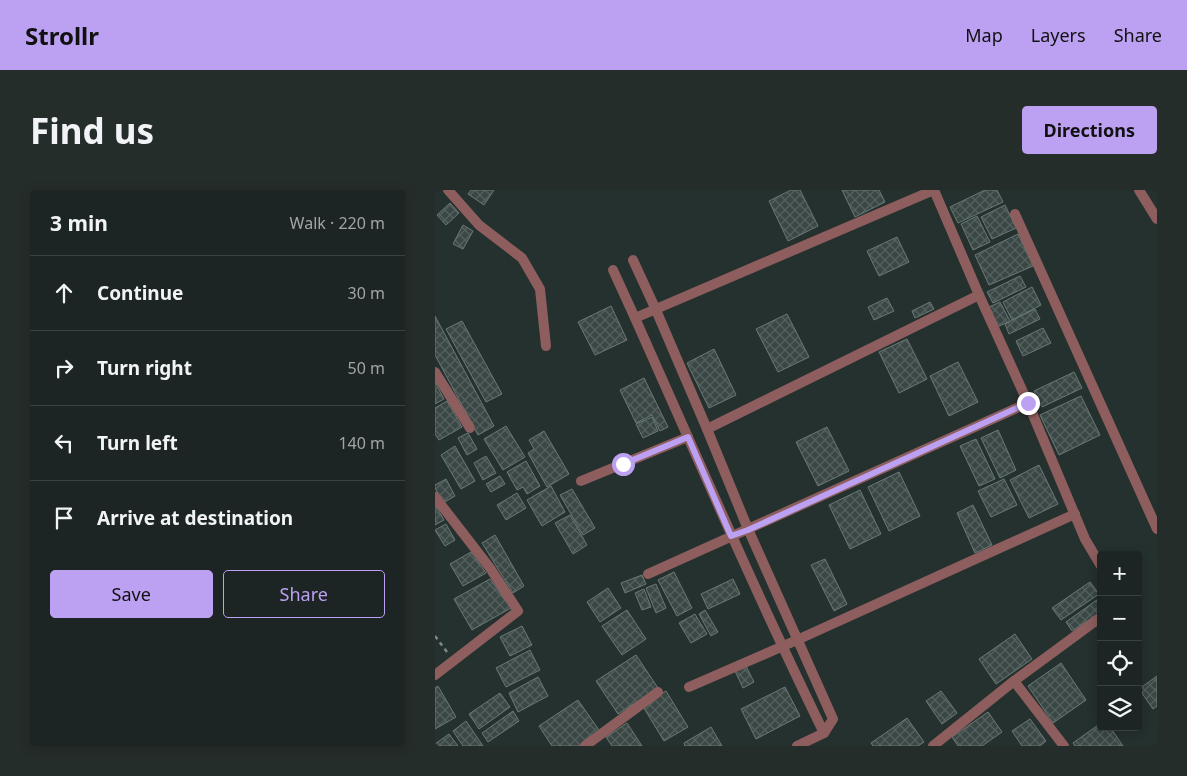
<!DOCTYPE html>
<meta charset="utf-8">
<style>
:root{--surface:#1c2523;--page:#252d2b;--text:#f1f3f6;--muted:#a0a5a6;--line:#3a4241;--accent:#bca0f2}
body{margin:0;font-family:"Noto Sans",sans-serif;background:var(--page);color:var(--text)}
.controls{position:absolute;right:15px;bottom:15px;display:grid;overflow:hidden;border-radius:5px;box-shadow:0 2px 12px #0003}
.controls button{width:45px;height:45px;display:grid;place-items:center;padding:0;border:0;border-bottom:1px solid var(--line);background:var(--surface);color:var(--text);font:25px sans-serif}
.stop{position:absolute;width:15px;height:15px;margin:-11px;border:4px solid #bca0f2;border-radius:50%;background:#fff}
.stop.end{background:#bca0f2;border-color:#fff;box-shadow:0 1px 5px #0008}
.list{margin:0;padding:0;list-style:none}
h2{display:flex;justify-content:space-between;align-items:center;height:65px;margin:0;padding:0 20px;font-size:21px}
h2 small{font-size:16px;font-weight:400;color:var(--muted)}
.list li{display:grid;grid-template-columns:32px 1fr auto;gap:15px;align-items:center;box-sizing:border-box;height:75px;padding:0 20px;border-top:1px solid var(--line)}
.list b{display:block;font-size:19px;white-space:nowrap}
.list em{font-size:16px;font-style:normal;color:var(--muted)}
.actions{display:flex;gap:10px;padding:15px 20px}
.actions a{flex:1;padding:11px 0;border:1px solid var(--accent);border-radius:5px;text-align:center;font-size:18px;color:var(--accent)}
.actions .main{background:var(--accent);color:#111}
.icon{flex:none;width:28px;height:28px;fill:none;stroke:currentColor;stroke-width:2;stroke-linecap:round;stroke-linejoin:round}
.map{position:relative;flex:none;width:722px;height:556px;overflow:hidden;border-radius:5px}
header{display:flex;align-items:center;gap:30px;box-sizing:border-box;height:70px;padding:0 25px;background:var(--accent);color:#111}
header strong{font-size:24px}
nav{display:flex;gap:28px;margin-inline-start:auto;font-size:18px}
.intro{display:flex;align-items:center;justify-content:space-between;box-sizing:border-box;height:120px;padding:0 30px}
h1{margin:0;font-size:35px}
.button{padding:12px 22px;border-radius:5px;background:var(--accent);color:#111;font-size:18px;font-weight:700}
main{display:flex;gap:30px;padding:0 30px}
aside{flex:1;background:var(--surface);border-radius:5px;box-shadow:0 2px 12px #0003}
.map>svg:first-child{display:block}
.building{fill:url(#building-cross-hatch);stroke:#6a7876}
.lines{fill:none;stroke-linecap:round;stroke-linejoin:round}
.path{stroke:#7e8786;stroke-width:2.5;stroke-dasharray:4 4;stroke-linecap:butt}
.street{stroke:#8d5e5d;stroke-width:10}
.route{stroke:#bca0f2;stroke-width:6}
</style>
<header>
<strong>Strollr</strong>
<nav><a>Map</a><a>Layers</a><a>Share</a></nav>
</header>
<div class="intro"><h1>Find us</h1><a class="button">Directions</a></div>
<main>
<aside>
<h2>3 min<small>Walk · 220 m</small></h2>
<ul class="list">
<li><svg class="icon" aria-label="ahead" viewBox="0 0 24 24"><path d="M12 20V5M6 11l6-6 6 6"/></svg><div><b>Continue</b></div><em>30 m</em></li>
<li><svg class="icon" aria-label="right" viewBox="0 0 24 24"><path d="M7 20v-9h11M14 6l5 5-5 5"/></svg><div><b>Turn right</b></div><em>50 m</em></li>
<li><svg class="icon" aria-label="left" viewBox="0 0 24 24"><path d="M17 20v-9H6M10 6l-5 5 5 5"/></svg><div><b>Turn left</b></div><em>140 m</em></li>
<li><svg class="icon" aria-label="arrive" viewBox="0 0 24 24"><path d="M6 21V4h12l-3 4 3 4H6"/></svg><div><b>Arrive at destination</b></div></li>
</ul>
<div class="actions"><a class="main">Save</a><a>Share</a></div>
</aside>
<div class="map">
<svg width="722" height="556" viewBox="0 0 722 556">
<defs>
<pattern id="building-cross-hatch" width="8" height="8" patternUnits="userSpaceOnUse" patternTransform="scale(1.25)"><rect width="8" height="8" fill="#3a4745"/><path d="M0 0l8 8M0 8l8-8" fill="none" stroke="#55615f"/></pattern>
</defs>
<rect width="100%" height="100%" fill="#25312f"/>
<g class="building">
<path d="M36,0h23l-10,15 -16,-11z"/>
<path d="M356,0h9l18,36 -30,15 -19,-40z"/>
<path d="M407,0h37l6,12 -30,15z"/>
<path d="M550,0h12l6,12 -45,21 -8,-16z"/>
<path d="M15,13l9,10 -13,12 -9,-10z"/>
<path d="M570,15l11,23 -24,11 -11,-22z"/>
<path d="M542,26l13,26 -17,8 -12,-26z"/>
<path d="M28,35l10,6 -10,18 -10,-5z"/>
<path d="M583,44l15,32 -44,19 -14,-30z"/>
<path d="M462,47l12,25 -30,14 -12,-25z"/>
<path d="M585,86l6,11 -33,16 -6,-11z"/>
<path d="M597,97l9,18 -29,15 -9,-18z"/>
<path d="M452,108l7,13 -20,9 -6,-13z"/>
<path d="M495,112l4,7 -19,9 -3,-7z"/>
<path d="M565,112l10,19 -13,6 -10,-19z"/>
<path d="M176,116l16,34 -32,15 -17,-33z"/>
<path d="M600,119l5,10 -31,15 -4,-10z"/>
<path d="M352,124l22,43 -31,15 -22,-43z"/>
<path d="M0,126l59,110 -16,9 -43,-80z"/>
<path d="M27,131l40,73 -16,8 -40,-73z"/>
<path d="M608,138l8,15 -28,13 -7,-15z"/>
<path d="M472,149l20,40 -28,14 -20,-41z"/>
<path d="M279,159l22,46 -27,13 -22,-45z"/>
<path d="M523,172l20,40 -29,14 -19,-40z"/>
<path d="M639,182l8,16 -40,19 -8,-16z"/>
<path d="M209,188l24,49 -8,4 -8,-16 -16,8 -16,-33z"/>
<path d="M0,192l9,17 -9,5z"/>
<path d="M646,206l19,39 -41,20 -19,-40z"/>
<path d="M12,211l15,26 -23,13 -4,-6v-26z"/>
<path d="M217,227l6,14 -15,7 -7,-14z"/>
<path d="M71,236l19,31 -22,13 -19,-31z"/>
<path d="M392,237l22,44 -31,15 -22,-44z"/>
<path d="M563,240l18,40 -16,8 -19,-40z"/>
<path d="M109,241l25,43 -22,13 -19,-34 6,-4 -5,-9z"/>
<path d="M33,243l9,16 -10,6 -9,-17z"/>
<path d="M541,249l19,40 -16,7 -19,-40z"/>
<path d="M20,256l20,35 -14,8 -20,-34z"/>
<path d="M51,266l10,17 -13,7 -9,-17z"/>
<path d="M91,271l14,25 -13,8 -4,-7 -6,3 -10,-18z"/>
<path d="M604,275l19,39 -29,14 -19,-38z"/>
<path d="M464,282l21,44 -31,15 -21,-44z"/>
<path d="M65,286l5,8 -14,8 -5,-8z"/>
<path d="M11,289l9,17 -12,7 -8,-15v-3z"/>
<path d="M569,289l13,26 -26,12 -13,-26z"/>
<path d="M116,296l14,26 -23,14 -15,-26z"/>
<path d="M137,299l23,39 -12,7 -23,-40z"/>
<path d="M425,300l21,44 -31,15 -21,-44z"/>
<path d="M82,303l9,15 -20,12 -9,-15z"/>
<path d="M538,315l19,40 -17,8 -18,-40z"/>
<path d="M1,316l8,14 -9,5v-18z"/>
<path d="M135,325l17,30 -14,9 -18,-31z"/>
<path d="M11,334l9,16 -10,6 -10,-16z"/>
<path d="M60,345l29,51 -11,7 -31,-50z"/>
<path d="M36,362l15,21 -23,13 -13,-22z"/>
<path d="M390,369l22,45 -13,7 -23,-46z"/>
<path d="M239,382l18,36 -15,8 -19,-36z"/>
<path d="M207,385l4,9 -21,9 -4,-10z"/>
<path d="M55,389l21,29 -39,22 -18,-31z"/>
<path d="M298,389l7,15 -32,15 -7,-15z"/>
<path d="M655,392l9,12 -38,26 -9,-12z"/>
<path d="M221,394l10,24 -10,5 -10,-25z"/>
<path d="M173,398l13,20 -21,14 -13,-20z"/>
<path d="M209,399l7,18 -9,3 -7,-17z"/>
<path d="M666,407v15l-29,19 -6,-9z"/>
<path d="M192,420l19,29 -24,16 -20,-29z"/>
<path d="M270,420l13,22 -7,4 -12,-22z"/>
<path d="M260,424l12,20 -16,9 -12,-20z"/>
<path d="M87,436l10,19 -22,11 -10,-19z"/>
<path d="M580,444l17,25 -36,25 -17,-25z"/>
<path d="M95,460l10,20 -34,17 -10,-19z"/>
<path d="M201,465l22,33 -40,26 -22,-33z"/>
<path d="M626,473l25,37 -33,23 -25,-37z"/>
<path d="M311,476l8,16 -11,6 -8,-17z"/>
<path d="M722,486v30l-4,3 -14,-20z"/>
<path d="M103,487l10,19 -30,16 -9,-19z"/>
<path d="M3,496l18,31 -21,12v-41z"/>
<path d="M350,497l15,29 -44,23 -15,-30z"/>
<path d="M231,501l22,36 -24,14 -22,-36z"/>
<path d="M506,501l16,22 -15,11 -16,-23z"/>
<path d="M65,503l10,14 -31,22 -10,-15z"/>
<path d="M143,510l23,33 -19,13h-30l-13,-20z"/>
<path d="M78,521l6,10 -31,21 -6,-9z"/>
<path d="M553,522l14,20 -20,14h-24l-6,-9z"/>
<path d="M472,528l17,24 -6,4h-45l-2,-3z"/>
<path d="M595,529l16,22 -6,5h-18l-10,-15z"/>
<path d="M31,531l17,25h-20l-10,-15z"/>
<path d="M192,533l15,23h-30l-6,-9z"/>
<path d="M666,533v4h9l13,19h-48l-2,-3z"/>
<path d="M276,537l11,19h-37l-1,-3z"/>
<path d="M14,544l9,12h-23v-2z"/>
</g>
<g class="lines">
<path class="path" d="M0,446l12,16"/>
<g class="street">
<path d="M13,0l31,35 43,33 18,31 6,57"/>
<path d="M499,0l45,105 49,108 57,136 16,27"/>
<path d="M704,0l18,29"/>
<path d="M580,24l142,315"/>
<path d="M198,70l23,50 51,119"/>
<path d="M178,80l22,48"/>
<path d="M0,182l35,56"/>
<path d="M146,291l107,-44"/>
<path d="M0,307l55,71 28,43 -83,64"/>
<path d="M213,384l380,-171"/>
<path d="M579,491l50,65"/>
<path d="M254,497l108,-47 278,-126"/>
<path d="M389,543c-67,-137 -127,-276 -189,-415l299,-128"/>
<path d="M150,556l73,-54"/>
<path d="M362,556l27,-13 9,-14 -85,-190 -41,-100 272,-134"/>
<path d="M498,556l81,-65 87,-64"/>
</g>
</g>
<g class="lines">
<path class="route" d="M188,274l65,-27 43,99 17,-6 280,-127"/>
</g>
</svg>
<div class="controls">
<button>+</button>
<button>−</button>
<button><svg class="icon" aria-label="locate" viewBox="0 0 24 24"><circle cx="12" cy="12" r="6"/><path d="M12 2v4M12 18v4M2 12h4M18 12h4"/></svg></button>
<button><svg class="icon" aria-label="layers" viewBox="0 0 24 24"><path d="M12 4l9 5-9 5-9-5zM3 14l9 5 9-5"/></svg></button>
</div>
<div class="stop" style="left:188px;top:274px"></div>
<div class="stop end" style="left:593px;top:213px"></div>
</div>
</main>
